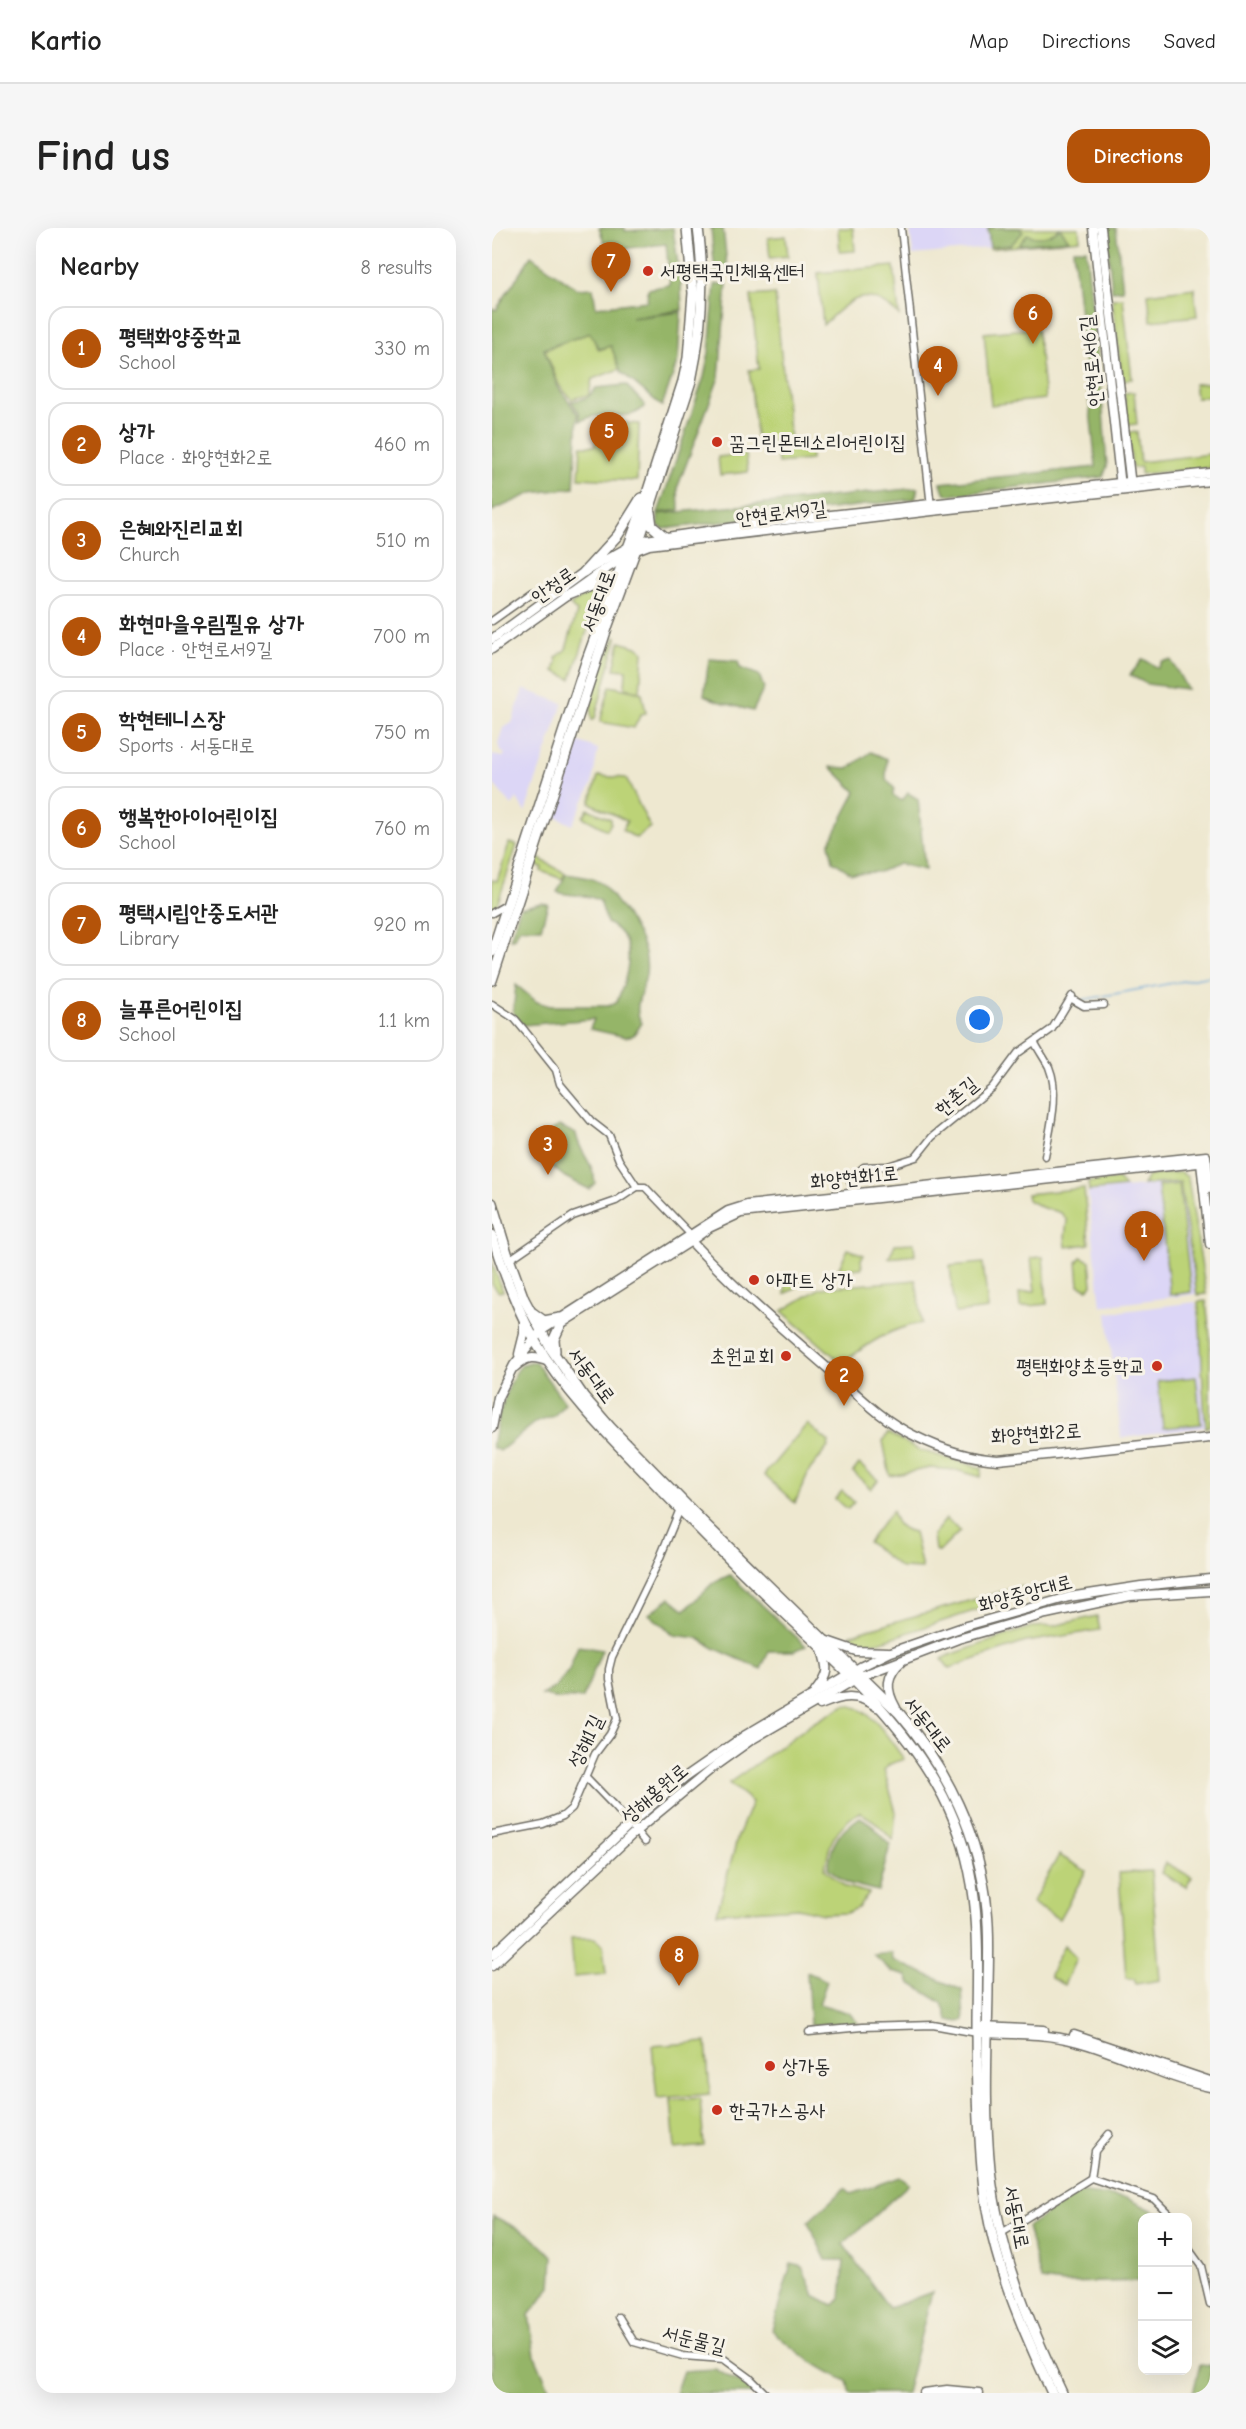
<!DOCTYPE html>
<meta charset="utf-8">
<style>
:root{--surface:#fff;--page:#f6f6f6;--text:#222;--muted:#767676;--line:#e0e0e0;--accent:#b45309}
body{margin:0;font-family:"Comic Neue","Poor Story",sans-serif;background:var(--page);color:var(--text)}
.controls{position:absolute;right:18px;bottom:18px;display:grid;overflow:hidden;border-radius:12px;box-shadow:0 6px 24px #0002}
.controls button{width:54px;height:54px;display:grid;place-items:center;padding:0;border:0;border-bottom:2px solid var(--line);background:var(--surface);color:var(--text);font:30px sans-serif}
.you{position:absolute;left:488px;top:792px;width:21px;height:21px;margin:-15px;border:4px solid #fff;border-radius:50%;background:#1a73e8;box-shadow:0 0 0 9px #1a73e833}
.badge{display:grid;place-items:center;width:39px;height:39px;border-radius:50%;background:var(--accent);color:#fff;font-size:20px;font-weight:700}
.pin{position:absolute;translate:-50% -50px;filter:drop-shadow(0 2px 3px #0008)}
.pin::after{content:'';position:absolute;top:32px;width:21px;height:18px;background:inherit;clip-path:polygon(0 0,100% 0,50% 100%)}
.list{margin:0;padding:0;list-style:none}
h2{display:flex;justify-content:space-between;align-items:center;height:78px;margin:0;padding:0 24px;font-size:26px}
h2 small{font-size:20px;font-weight:400;color:var(--muted)}
.list li{display:grid;grid-template-columns:39px 1fr auto;gap:18px;align-items:center;box-sizing:border-box;height:84px;margin:0 12px 12px;padding:0 12px;border:2px solid var(--line);border-radius:18px}
.list b{display:block;font-size:22px;white-space:nowrap}
.list p{margin:0;font-size:20px;white-space:nowrap;color:var(--muted)}
.list em{font-size:20px;font-style:normal;color:var(--muted)}
.icon{flex:none;width:33px;height:33px;fill:none;stroke:currentColor;stroke-width:2;stroke-linecap:round;stroke-linejoin:round}
.map{position:relative;flex:none;width:718px;height:2165px;overflow:hidden;border-radius:18px}
header{display:flex;align-items:center;gap:36px;box-sizing:border-box;height:84px;padding:0 30px;background:var(--surface);border-bottom:2px solid var(--line)}
header strong{font-size:28px}
nav{display:flex;gap:33px;margin-inline-start:auto;font-size:21px}
.intro{display:flex;align-items:center;justify-content:space-between;box-sizing:border-box;height:144px;padding:0 36px}
h1{margin:0;font-size:42px}
.button{padding:15px 27px;border-radius:18px;background:var(--accent);color:#fff;font-size:21px;font-weight:700}
main{display:flex;gap:36px;padding:0 36px}
aside{flex:1;background:var(--surface);border-radius:18px;box-shadow:0 6px 24px #0002}
.map>svg:first-child{display:block}
.built{fill:#dcd6f6}
.green{fill:#bcd377;stroke:#747f51;stroke-width:1.5}
.forest{fill:#95b568;stroke:#60704a;stroke-width:1.5}
.lines{fill:none;stroke-linecap:round;stroke-linejoin:round}
.stream{stroke:#66a3d7;stroke-width:1.5}
.street-casing{stroke:#6f6d65;stroke-width:9}
.secondary-casing{stroke:#6f6d65;stroke-width:11}
.primary-casing{stroke:#6f6d65;stroke-width:12}
.street{stroke:#fff;stroke-width:6}
.secondary{stroke:#fff;stroke-width:8}
.primary{stroke:#fff;stroke-width:9}
.poi-dot{fill:#c8321e;stroke:#f7f3e8;stroke-width:2}
.labels{text-anchor:middle;stroke-width:6;stroke-linejoin:round;paint-order:stroke}
.poi-label{font-size:20px;fill:#2b2b2b;stroke:#f7f3e8;text-anchor:start}
.street-label{font-size:20px;fill:#2b2b2b;stroke:#f7f3e8}
</style>
<header>
<strong>Kartio</strong>
<nav><a>Map</a><a>Directions</a><a>Saved</a></nav>
</header>
<div class="intro"><h1>Find us</h1><a class="button">Directions</a></div>
<main>
<aside>
<h2>Nearby<small>8 results</small></h2>
<ul class="list">
<li><span class="badge">1</span><div><b>평택화양중학교</b><p>School</p></div><em>330 m</em></li>
<li><span class="badge">2</span><div><b>상가</b><p>Place · 화양현화2로</p></div><em>460 m</em></li>
<li><span class="badge">3</span><div><b>은혜와진리교회</b><p>Church</p></div><em>510 m</em></li>
<li><span class="badge">4</span><div><b>화현마을우림필유 상가</b><p>Place · 안현로서9길</p></div><em>700 m</em></li>
<li><span class="badge">5</span><div><b>학현테니스장</b><p>Sports · 서동대로</p></div><em>750 m</em></li>
<li><span class="badge">6</span><div><b>행복한아이어린이집</b><p>School</p></div><em>760 m</em></li>
<li><span class="badge">7</span><div><b>평택시립안중도서관</b><p>Library</p></div><em>920 m</em></li>
<li><span class="badge">8</span><div><b>늘푸른어린이집</b><p>School</p></div><em>1.1 km</em></li>
</ul>
</aside>
<div class="map">
<svg width="718" height="2165" viewBox="0 0 718 2165">
<rect width="100%" height="100%" fill="#f7f3e8"/>
<filter id="ink" filterUnits="userSpaceOnUse"><feTurbulence type="fractalNoise" baseFrequency=".0167" numOctaves="2"/><feDisplacementMap in="SourceGraphic" scale="12" xChannelSelector="R" yChannelSelector="G"/><feConvolveMatrix kernelMatrix="1 2 1 2 8 2 1 2 1" color-interpolation-filters="sRGB"/></filter>
<filter id="wash" filterUnits="userSpaceOnUse"><feTurbulence type="fractalNoise" baseFrequency=".008" numOctaves="4" result="noise"/><feDisplacementMap in="SourceGraphic" scale="24" xChannelSelector="R" yChannelSelector="G"/><feGaussianBlur stdDeviation="1.35" result="paint"/><feColorMatrix in="noise" values="0 0 0 0 0 0 0 0 0 0 0 0 0 0 0 0 0 1.4 0 .05"/><feComposite in="paint" operator="in"/></filter>
<g filter="url(#wash)">
<rect width="100%" height="100%" fill="#eee8d0"/>
<g class="built">
<path d="M418,0h77l2,20 -76,7z"/>
<path d="M31,461l40,14 -38,109 -8,-14 -5,8 -20,-24v-27l11,2 2,-3 -5,-3 -2,-8 5,-15 9,-5z"/>
<path d="M85,513l21,8 -6,35 -20,41 -21,-11z"/>
<path d="M688,954l16,112 -95,12 -13,-114z"/>
<path d="M704,1074l6,53 -2,22 5,50 -84,11 -14,-125z"/>
</g>
<g class="green">
<path d="M346,0h15l2,23 -15,1z"/>
<path d="M496,0h91l1,12 -90,9z"/>
<path d="M294,8l2,20 -18,2 -2,-20z"/>
<path d="M402,38l5,49c-33,-31 -48,-17 -76,10l-5,-52z"/>
<path d="M702,60l3,28 -46,5 -3,-27z"/>
<path d="M283,66l15,146 -33,2 -8,-72 10,-1 -8,-73z"/>
<path d="M631,70l9,81 -10,1 -10,-81z"/>
<path d="M545,100l8,71 -54,6 -7,-72z"/>
<path d="M98,104l9,18 12,-4 9,23 -28,10 -3,16 -18,4 -12,-14 -14,-35z"/>
<path d="M718,155v13l-14,2 -2,-14z"/>
<path d="M642,164l3,32 -9,1 -4,-32z"/>
<path d="M104,193l43,3 -2,57 -58,-3 2,-32h14z"/>
<path d="M636,204h9l3,30 70,-8v14l-69,6v-7l-9,1z"/>
<path d="M318,219l1,13 -33,3 -1,-13z"/>
<path d="M254,226l2,18 -28,3 -2,-18z"/>
<path d="M99,364h6l2,4 -28,83 -17,-8 3,-9 -1,-4 10,-9 11,-37 -7,-7z"/>
<path d="M123,409l2,1 -22,80 -3,2c-7,-17 16,-65 23,-83z"/>
<path d="M128,414l20,6 3,4 -3,39 -15,-3 1,-18 -12,-1z"/>
<path d="M118,458l32,7 4,20 -5,1 -7,14 -34,-6z"/>
<path d="M106,548l28,2 24,49 -14,11 -14,-8 5,-9 -37,-18z"/>
<path d="M96,581l23,10v4l-4,7 -24,-13z"/>
<path d="M17,615l8,2 -21,63 -4,2v-30l5,1z"/>
<path d="M46,630l27,15 -3,6 -21,-8 1,-4 -7,-2z"/>
<path d="M689,944l7,6 18,116 -9,1 -17,-113 -37,3 5,-9z"/>
<path d="M626,951l7,8 -36,4 -1,-9z"/>
<path d="M687,956l12,108 -21,3 -12,-109z"/>
<path d="M592,960l5,56 -23,3 -1,-10 2,-16c-6,-11 -9,-9 -20,-12 -6,-1 -13,-6 -19,-9l-1,-6z"/>
<path d="M422,1015l1,12 -26,3 6,-14z"/>
<path d="M356,1021l16,6 -3,4 1,9 -24,2z"/>
<path d="M551,1029l4,47 -27,3 -1,-14 16,-2 -4,-33z"/>
<path d="M589,1029l9,4 2,24 -4,4 -9,-4 -2,-23z"/>
<path d="M0,1034l11,29 -4,1 -7,-8z"/>
<path d="M491,1035l5,46 -33,4 -5,-47z"/>
<path d="M300,1050l6,1v7l-13,8 1,-9z"/>
<path d="M424,1052l6,43c-32,5 -54,21 -80,40l-60,-52 38,-23z"/>
<path d="M714,1073l4,37v88l-4,2c-4,-42 -4,-84 -8,-126z"/>
<path d="M704,1149l5,47 -38,4 -5,-47z"/>
<path d="M315,1196l22,18 -1,5 -19,24 -14,32 -31,-28z"/>
<path d="M396,1205l31,17 63,18 -1,9 -25,-7 -26,-2 -40,8 -7,-35z"/>
<path d="M367,1236l19,16 -7,9 -18,-17z"/>
<path d="M350,1263l12,11 -6,7 -13,-10z"/>
<path d="M400,1283c4,14 8,18 22,21l8,37 -21,-1 -33,-26z"/>
<path d="M454,1291l14,12 -21,21 -4,-2 -2,-15z"/>
<path d="M530,1358l1,9 -144,47 -20,2 -8,-10z"/>
<path d="M605,1388l3,14 -74,12 -77,26 -7,-9 8,-4 81,-28 22,-1z"/>
<path d="M353,1477c26,1 45,36 59,54l-14,5 -6,6 12,42 -3,28 -19,-19 -15,-9c-24,17 -30,29 -34,57l21,18 23,6 -11,15 -12,5 -23,1 -25,-6 -81,5 21,-77 14,-34 -23,-19 84,-60z"/>
<path d="M567,1627l27,16 -27,48 -27,-16z"/>
<path d="M674,1635l26,14 -6,10 -25,-14z"/>
<path d="M659,1643l9,109 -24,4 -2,-5 -8,-1 -7,-105z"/>
<path d="M79,1710h24l8,8 3,28 -32,3z"/>
<path d="M572,1717l12,14 -12,26 -13,-7 -1,-4z"/>
<path d="M214,1814l4,52 -53,4 -5,-52z"/>
<path d="M208,1870l4,48 -29,3 -4,-49z"/>
</g>
<g class="forest">
<path d="M107,0h26v3l48,-3 8,58 1,24 -51,8 50,-6 -3,48 -16,46 -41,-34 -10,-26 -12,3 -9,-16 -46,16 14,38 20,27 -4,74 -42,5 -40,18v-203l4,2 35,-54 46,33 16,-1 3,19 51,-6 1,-12 22,-4 -4,-41 -46,5 -2,-7h-14z"/>
<path d="M219,0h12l5,46h-13z"/>
<path d="M496,0h31l4,4 -12,13 -21,2z"/>
<path d="M568,0l9,12 -50,5 8,-11c13,6 23,3 33,-6z"/>
<path d="M614,0h10l7,62 -11,1z"/>
<path d="M581,21h13l17,162 4,56 -4,10 -153,18 -6,-3 -3,-9 155,-16z"/>
<path d="M223,56h12l-8,93 -41,109 1,24 -21,3 46,-136 5,-24z"/>
<path d="M134,157l19,20c-10,16 -35,8 -51,11 -5,1 -10,3 -14,5l-1,-9 -8,-11c13,-1 18,-3 25,-13z"/>
<path d="M426,260l-3,11 -252,30 -5,-4v-11z"/>
<path d="M217,431l29,2 2,7 19,7 5,13 -11,23 -36,-10 -13,-6z"/>
<path d="M651,431l15,9 4,-7 9,-1 16,29 -40,-5 -17,-9z"/>
<path d="M379,524l16,7 -1,20 8,9 -1,7 9,6 6,-8 10,6 7,71 -26,-6 -20,8 -28,1 -18,-12 -4,-17 27,-52 -25,-25 18,1z"/>
<path d="M74,646c12,2 26,3 36,10 5,4 8,10 12,15 16,21 36,46 32,75 -2,16 -15,34 -4,49l-8,12 -8,2 -36,-8 4,-10 -71,6 -10,-12 3,-28 21,17 13,4h58l8,-3c12,-26 24,-64 -9,-80l-7,-22c-14,-8 -28,-4 -43,-9z"/>
<path d="M49,675l7,1 -7,24h-21l-7,11h-3l10,-31z"/>
<path d="M67,898l17,8c4,21 17,26 19,49l-6,6 -24,-12 -31,-25 -1,-11z"/>
<path d="M38,1134l6,1 29,40 -11,13 -19,7 -35,28 -7,-3c-1,-16 17,-72 28,-82 2,-2 6,-3 9,-4z"/>
<path d="M238,1347l76,71 -12,5h-25l-8,18 -47,-21 -16,-10 -24,-3 -25,-21 21,-16 15,12 28,-27z"/>
<path d="M86,1418l24,4 -19,48 -25,1 -16,-4 14,-8 13,-17z"/>
<path d="M368,1589l11,7 19,21 -12,46 -31,-8 -19,-15c4,-27 10,-35 32,-51z"/>
<path d="M400,1725l1,7 69,30 2,30 -5,2 -11,-2 -6,-17 -32,-20 -3,-7 -15,-4 -18,-17z"/>
<path d="M315,1744l20,9 -8,23 30,9 9,10 -48,2z"/>
<path d="M408,1949l9,7 -66,60 46,64 43,-16 -26,101h-56l-3,-12c-29,-13 -52,-29 -75,-51l19,-66 11,3 12,28 19,10 8,-6 3,-39h-18l-18,-38 37,-34 7,6z"/>
<path d="M586,1964l49,6 39,19 -24,1v63l-79,2 -22,-3 -14,-53z"/>
<path d="M1,1988l36,18 24,22 -2,31 -22,28 6,41 16,37h-53v-5l-6,-10z"/>
<path d="M708,2136l10,1v28h-17z"/>
<path d="M223,2141l42,24h-82l8,-22z"/>
</g>
<g class="lines">
<path class="stream" d="M590,772l128,-24"/>
</g>
</g>
<g filter="url(#ink)">
<g class="lines">
<g class="street-casing">
<g id="street">
<path d="M409,0l30,279"/>
<path d="M0,393l41,-29"/>
<path d="M0,685l14,-8"/>
<path d="M580,771l12,7 20,-1"/>
<path d="M0,776l23,15 10,12 31,39 4,14 31,37 18,14 10,25 18,27"/>
<path d="M543,815c4,8 10,16 14,24 11,27 1,61 -4,89"/>
<path d="M364,966l-6,-13 4,-6 10,-8 24,-1 28,-9 16,-20 60,-49 26,-35 34,-24 20,-33"/>
<path d="M17,1032l64,-44 43,-15 21,-14h8l45,47"/>
<path d="M94,1549l30,31 29,34"/>
<path d="M0,1606l51,-10 20,-8 9,-8 23,-54 15,-20 7,-15 -8,-40v-10l3,-12 44,-90 24,-58"/>
<path d="M317,1804l53,-5 71,-2 44,8"/>
<path d="M599,1950l4,-27 14,-17"/>
<path d="M508,2006l91,-56 63,21 19,19"/>
<path d="M696,2020l13,18 9,38"/>
<path d="M127,2089l15,25 49,14 41,3 26,19 15,15"/>
</g>
</g>
<g class="secondary-casing">
<g id="secondary">
<path d="M601,0l28,259"/>
<path d="M609,0l30,258"/>
<path d="M0,411l92,-67 55,-31 138,-20 433,-48"/>
<path d="M0,421l104,-74 40,-25 13,-5 283,-34 278,-30"/>
<path d="M709,935l9,81"/>
<path d="M196,1010c44,48 94,91 144,134 26,23 51,49 83,64 26,13 54,22 83,24l212,-22"/>
<path d="M70,1095l129,-82 18,-13 32,-15 466,-51"/>
<path d="M27,1126l5,-20v-14"/>
<path d="M23,1139c12,-11 19,-11 34,-5"/>
<path d="M0,1200l6,-31 16,-32 27,-34 187,-120 19,-6 459,-49 4,32"/>
<path d="M335,1413l29,10 32,1"/>
<path d="M369,1448l97,-37 88,-25 84,-18 80,-5"/>
<path d="M323,1464c15,-19 13,-23 6,-45"/>
<path d="M328,1477c22,-9 36,-13 57,2"/>
<path d="M404,1480c-11,-19 -10,-33 6,-47"/>
<path d="M0,1727l138,-131 55,-47 59,-41 118,-70 29,-14 75,-26 103,-29 72,-11 69,-7"/>
<path d="M0,1738l143,-134 81,-67 35,-25 103,-60"/>
<path d="M490,1799l62,3"/>
<path d="M489,1805c32,1 65,0 97,9 45,12 86,36 132,45"/>
<path d="M582,1807l136,46"/>
<path d="M432,2165l23,-3 32,3"/>
</g>
</g>
<g class="primary-casing">
<g id="primary">
<path d="M158,284l2,14 12,10"/>
<path d="M92,344l34,-37 23,-37"/>
<path d="M73,368l28,-11 6,1 6,8 1,11"/>
<path d="M0,724l94,-290 54,-147 43,-134 5,-23 5,-65 -6,-65"/>
<path d="M0,752l116,-355 31,-84 52,-160c11,-51 14,-102 7,-153"/>
<path d="M0,975l15,50 17,46 27,50 33,48 27,31 91,93 197,192c48,55 81,124 88,197 3,27 1,54 1,82 -1,58 -4,118 2,177 8,80 38,152 72,224"/>
<path d="M0,1007c11,36 24,72 43,106 30,51 71,92 112,134 47,49 94,97 143,143 57,53 117,109 153,178 39,76 35,143 34,224 0,56 1,113 7,169 8,71 38,139 68,204"/>
<path d="M41,1085l11,8 16,-3"/>
<path d="M63,1123l-1,-12 7,-15"/>
</g>
</g>
<use href="#street" class="street"/>
<use href="#secondary" class="secondary"/>
<use href="#primary" class="primary"/>
</g>
</g>
<g class="poi-dot">
<circle cx="156" cy="43" r="6"/>
<circle cx="225" cy="214" r="6"/>
<circle cx="262" cy="1052" r="6"/>
<circle cx="294" cy="1128" r="6"/>
<circle cx="665" cy="1138" r="6"/>
<circle cx="278" cy="1838" r="6"/>
<circle cx="225" cy="1882" r="6"/>
</g>
<g class="labels">
<g class="poi-label">
<text x="168" y="50">서평택국민체육센터</text>
<text x="237" y="221">꿈그린몬테소리어린이집</text>
<text x="274" y="1059">아파트 상가</text>
<text x="282" y="1135" text-anchor="end">초원교회</text>
<text x="653" y="1145" text-anchor="end">평택화양초등학교</text>
<text x="290" y="1845">상가동</text>
<text x="237" y="1889">한국가스공사</text>
</g>
<g class="street-label">
<text transform="translate(599 133) rotate(-96)" y="7">안현로서6길</text>
<text transform="translate(289 285) rotate(-7)" y="7">안현로서9길</text>
<text transform="translate(61 357) rotate(-35)" y="7">안청로</text>
<text transform="translate(106 373) rotate(-70)" y="7">서동대로</text>
<text transform="translate(464 868) rotate(-40)" y="7">한촌길</text>
<text transform="translate(362 949) rotate(-6)" y="7">화양현화1로</text>
<text transform="translate(100 1147) rotate(53)" y="7">서동대로</text>
<text transform="translate(544 1205) rotate(-4)" y="7">화양현화2로</text>
<text transform="translate(533 1365) rotate(-15)" y="7">화양중앙대로</text>
<text transform="translate(436 1496) rotate(52)" y="7">서동대로</text>
<text transform="translate(93 1513) rotate(-64)" y="7">성해1길</text>
<text transform="translate(162 1565) rotate(-40)" y="7">성해홍원로</text>
<text transform="translate(525 1989) rotate(79)" y="7">서동대로</text>
<text transform="translate(202 2111) rotate(14)" y="7">서둔물길</text>
</g>
</g>
</svg>
<div class="controls">
<button>+</button>
<button>−</button>
<button><svg class="icon" aria-label="layers" viewBox="0 0 24 24"><path d="M12 4l9 5-9 5-9-5zM3 14l9 5 9-5"/></svg></button>
</div>
<div class="you"></div>
<div class="pin badge" style="left:652px;top:1033px">1</div>
<div class="pin badge" style="left:352px;top:1178px">2</div>
<div class="pin badge" style="left:56px;top:947px">3</div>
<div class="pin badge" style="left:446px;top:168px">4</div>
<div class="pin badge" style="left:117px;top:234px">5</div>
<div class="pin badge" style="left:541px;top:116px">6</div>
<div class="pin badge" style="left:119px;top:64px">7</div>
<div class="pin badge" style="left:187px;top:1758px">8</div>
</div>
</main>
